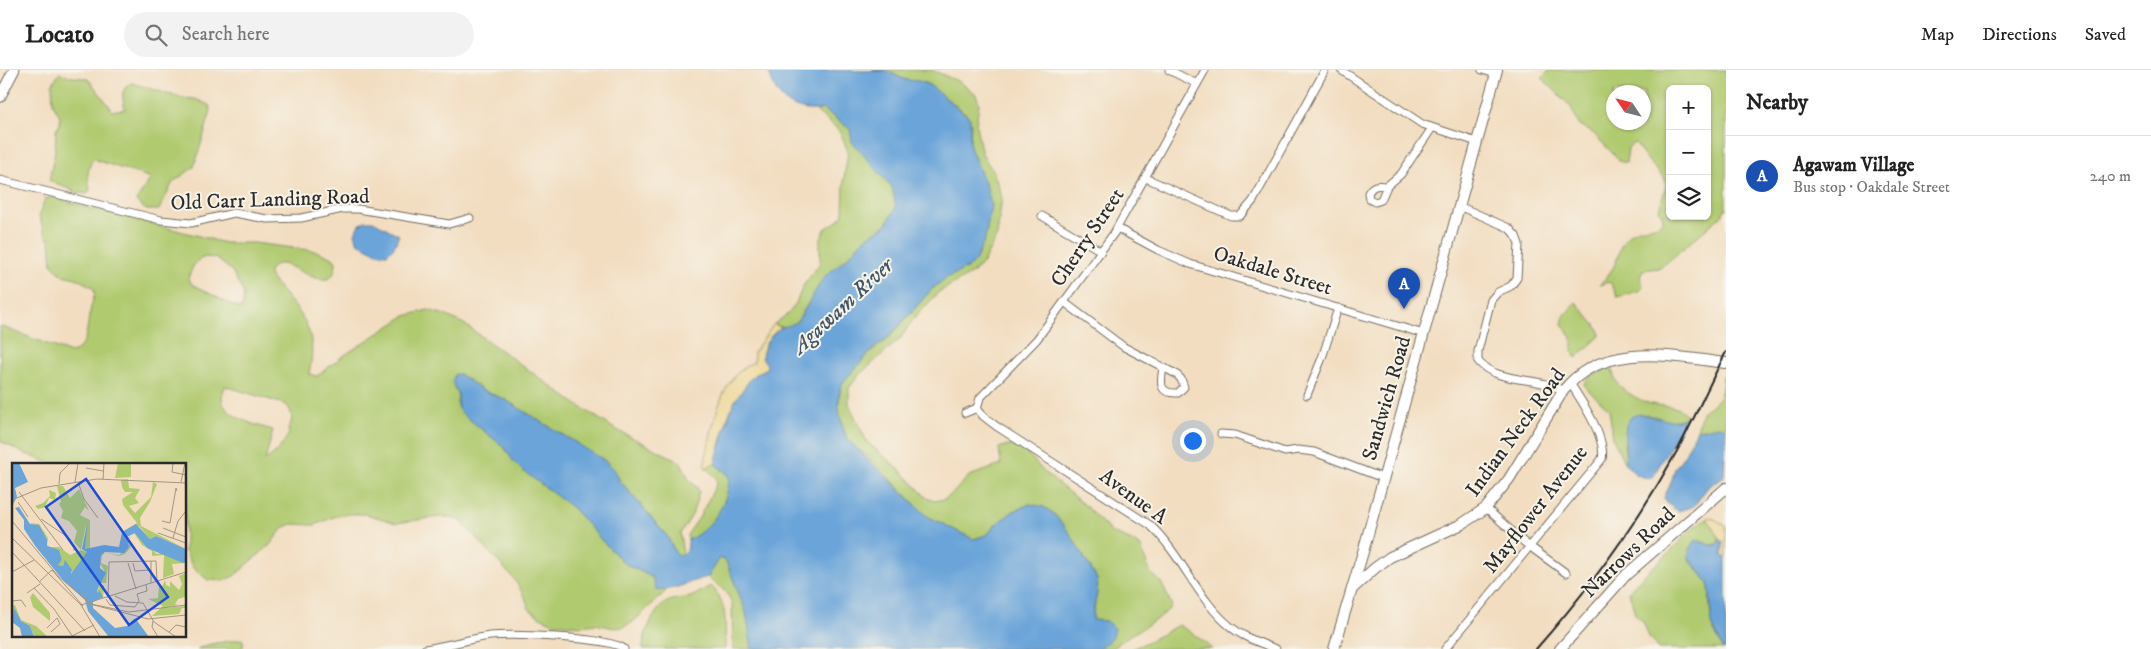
<!DOCTYPE html>
<meta charset="utf-8">
<style>
:root{--surface:#fff;--page:#f2f2f2;--text:#222;--muted:#767676;--line:#e0e0e0;--accent:#c8321e}
body{margin:0;font-family:"IM FELL DW Pica",serif;background:var(--page);color:var(--text)}
.controls{position:absolute;right:15px;top:15px;display:grid;overflow:hidden;border-radius:8px;box-shadow:0 1px 4px #0004}
.controls button{width:45px;height:45px;display:grid;place-items:center;padding:0;border:0;border-bottom:1px solid var(--line);background:var(--surface);color:var(--text);font:25px sans-serif}
.compass{position:absolute;left:1606px;top:15px;width:45px;height:45px;border-radius:50%;background:var(--surface);box-shadow:0 1px 4px #0004;rotate:305deg}
.you{position:absolute;left:1192px;top:370px;width:18px;height:18px;margin:-12px;border:4px solid #fff;border-radius:50%;background:#1a73e8;box-shadow:0 0 0 8px #1a73e833}
.badge{display:grid;place-items:center;width:32px;height:32px;border-radius:50%;background:var(--accent);color:#fff;font-size:16px;font-weight:700}
.pin{position:absolute;translate:-50% -41px;filter:drop-shadow(0 1px 2px #0008)}
.pin::after{content:'';position:absolute;top:26px;width:18px;height:15px;background:inherit;clip-path:polygon(0 0,100% 0,50% 100%)}
.list{margin:0;padding:0;list-style:none}
h2{display:flex;justify-content:space-between;align-items:center;height:65px;margin:0;padding:0 20px;font-size:21px}
h2 small{font-size:16px;font-weight:400;color:var(--muted)}
.list li{display:grid;grid-template-columns:32px 1fr auto;gap:15px;align-items:center;box-sizing:border-box;height:80px;padding:0 20px;border-top:1px solid var(--line)}
.list b{display:block;font-size:19px;white-space:nowrap}
.list p{margin:0;font-size:16px;white-space:nowrap;color:var(--muted)}
.list em{font-size:16px;font-style:normal;color:var(--muted)}
.icon{flex:none;width:28px;height:28px;fill:none;stroke:currentColor;stroke-width:2;stroke-linecap:round;stroke-linejoin:round}
.map{position:relative;flex:none;width:1726px;height:579px;overflow:hidden}
header{display:flex;align-items:center;gap:30px;box-sizing:border-box;height:70px;padding:0 25px;background:var(--surface);border-bottom:1px solid var(--line)}
header strong{font-size:24px}
nav{display:flex;gap:28px;margin-inline-start:auto;font-size:18px}
.search{width:350px;height:45px;background:var(--page);display:flex;align-items:center;gap:12px;box-sizing:border-box;padding:0 18px;border-radius:28px;color:var(--muted);font-size:19px}
main{display:flex}
aside{flex:1;background:var(--surface)}
.map>svg:first-child{display:block}
.green{fill:#b0ca70;stroke:#6e7a4e;fill-rule:evenodd}
.sand{fill:#eeda9e;stroke:#8c8264}
.water{fill:#6aa4d9;stroke:#4a6882}
.lines{fill:none;stroke-linecap:round;stroke-linejoin:round}
.street-casing{stroke:#71695f;stroke-width:9}
.secondary-casing{stroke:#71695f;stroke-width:12}
.primary-casing{stroke:#71695f;stroke-width:12}
.street{stroke:#fff;stroke-width:7}
.secondary{stroke:#fff;stroke-width:10}
.primary{stroke:#fff;stroke-width:10}
.rail{stroke:#2b2b2b;stroke-width:2}
.labels{text-anchor:middle;stroke-width:4;stroke-linejoin:round;paint-order:stroke}
.street-label{font-size:21px;fill:#2b2b2b;stroke:#f7f3e8}
.water-label{font-size:22px;font-style:italic;fill:#415568;stroke:#f7f3e8}
.inset-road{fill:none;stroke:#a29684;stroke-width:1}
.view{fill:#1d4ed8;fill-opacity:0.15;stroke:#1d4ed8;stroke-width:2.5}
.inset-edge{fill:none;stroke:#2b2b2b;stroke-width:2.5}
</style>
<header>
<strong>Locato</strong>
<div class="search"><svg class="icon" aria-label="search" viewBox="0 0 24 24"><circle cx="10" cy="10" r="6"/><path d="M15 15l6 6"/></svg>Search here</div>
<nav><a>Map</a><a>Directions</a><a>Saved</a></nav>
</header>
<main>
<div class="map">
<svg width="1726" height="579" viewBox="0 0 1726 579">
<rect width="100%" height="100%" fill="#f7f3e8"/>
<filter id="ink" filterUnits="userSpaceOnUse"><feTurbulence type="fractalNoise" baseFrequency=".02" numOctaves="2"/><feDisplacementMap in="SourceGraphic" scale="10" xChannelSelector="R" yChannelSelector="G"/><feConvolveMatrix kernelMatrix="1 2 1 2 8 2 1 2 1" color-interpolation-filters="sRGB"/></filter>
<filter id="wash" filterUnits="userSpaceOnUse"><feTurbulence type="fractalNoise" baseFrequency=".0096" numOctaves="4" result="noise"/><feDisplacementMap in="SourceGraphic" scale="20" xChannelSelector="R" yChannelSelector="G"/><feGaussianBlur stdDeviation="1.12" result="paint"/><feColorMatrix in="noise" values="0 0 0 0 0 0 0 0 0 0 0 0 0 0 0 0 0 1.4 0 .05"/><feComposite in="paint" operator="in"/></filter>
<g filter="url(#wash)">
<rect width="100%" height="100%" fill="#f2ddc0"/>
<g class="green">
<path d="M872,0h60l28,12 16,12 3,9 -3,22 3,15 3,14 12,19 8,25 -1,7 -4,31 -13,25 -10,11 -35,20 -24,25 -15,22 -40,35 -11,14v16l18,38 34,29 26,27 7,3 11,-2 7,-5 17,-18 32,-11 -2,-17 6,-2h10l14,9 15,17 45,37 23,24 20,8 9,6 9,25 11,10 11,24c-16,19 -42,25 -59,43h-14l14,-12 -13,-17 -7,1c-1,-14 7,-29 4,-42l-28,-47 -14,-17 -25,-11 -16,7 -19,14 -8,10 -14,4 -46,-23 -61,-61 -11,-8 -10,-12 -7,-28 3,-23 27,-30 19,-14 45,-51 14,-11 22,-10 7,-7 12,-73 -17,-41 1,-24 -4,-9 -41,-31 -20,-3 -20,-9z"/>
<path d="M1550,0h176v138l-5,8 -56,48 -7,4 -15,2 -3,6 3,10 -2,4 -23,7 -8,-15 -10,3c6,-8 14,-16 17,-26 3,-9 4,-17 11,-24 10,-11 25,-4 35,-14v-4l-4,-8 7,-23 -1,-7 -22,-24 -7,-12 -4,1 -4,4 -2,15 -5,-1 -28,-29 -14,-8 -8,-18 -29,-29zM1670,19h37v127h-37zM1614,22h30v30h-30z"/>
<path d="M60,3l12,4 14,1 4,3 20,26 1,4 14,-2c-2,-10 -6,-21 7,-26l50,15 13,1 14,6 2,6 -17,56 -21,15 -14,28h-13l-10,-9 15,-23 -58,-19c-7,12 -5,19 -3,31l-3,4 -9,-1 -29,-13 6,-28 1,-22 4,-6v-8l-7,-12 -1,-20z"/>
<path d="M823,39l28,20 41,58 4,20 -10,18 -23,15 -16,18 -23,19 -27,45c-9,5 -14,7 -23,2l15,-11 7,-10 7,-17 17,-23v-23l5,-11 14,-9 4,-6 1,-36 4,-26 -8,-21 -24,-20z"/>
<path d="M53,127l40,12 21,3 13,5 98,26h29l62,8 17,7 3,4c-1,37 -40,3 -54,2 -7,-1 -9,3 -13,7v4c28,37 51,48 40,99l8,2 26,-20 62,-40 23,-6 17,5 19,9 109,78 42,27 66,33 8,18 8,7 2,5 -7,23 -12,19 3,21 -3,2 -4,-3 -9,-18 -47,-55 -6,-12 -10,-9 -100,-61 -20,-8 -25,-17 -5,13 4,7 -1,9 7,12 40,32 10,15 8,8 51,38 32,36 22,21 25,12 6,14 9,-1 -34,32 -10,5 -8,1 -20,-4 -14,2 -27,-3 -14,-6 -11,-8 -4,-12 -11,-18 -53,-58 -11,-4h-10l-44,6 -30,-9h-17l-13,2 -21,9 -23,-1 -9,4 -14,18 -35,30 -11,5 -15,-1 -15,-12 -8,-17v-87h-133l-31,-12 -21,-11v-115l71,27c18,-6 15,-26 19,-41 1,-7 4,-13 5,-20l-3,-5 -16,-9 -14,-3 -10,-11 -2,-22 -6,-10 -5,-17 6,-16zM205,187l11,1 16,13 12,23 -2,14h-4l-45,-23 -5,-6c4,-11 6,-18 17,-22zM225,316l62,19c6,9 6,15 1,24l1,5 -10,15 -14,12 8,-31c-14,-4 -51,-13 -51,-32 0,-4 2,-8 3,-12z"/>
<path d="M1576,232l24,29v5l-24,22 -4,-9v-12l-10,-13 2,-8z"/>
<path d="M1610,297c4,4 3,10 6,14 5,9 23,19 32,22 13,5 31,-1 39,14l-19,5 -10,-5 -18,-3 -16,30 2,16 -2,2 -11,-23 -4,-30 -24,-22 -1,-4 4,-5z"/>
<path d="M1726,303v55l-29,2 5,-18c17,-13 20,-13 21,-36z"/>
<path d="M715,394l14,11c1,27 -17,54 -41,65l-1,-5 12,-17 18,-35 -1,-5 -10,-10 4,-3z"/>
<path d="M1707,448l8,10 4,11 -1,5 -9,1 -9,-4 -11,18 20,25 1,27 4,20 9,18h-65l-9,-12 -6,-16 -8,-7 -6,-23c13,-16 28,-27 43,-41 11,-12 21,-24 35,-32z"/>
<path d="M720,488l6,3 20,51 6,37h-19l-1,-46 -5,-10 -19,-16z"/>
<path d="M711,516c18,17 14,40 14,63h-82c-1,-13 12,-41 24,-47 8,-4 15,-3 23,-5 7,-2 13,-8 21,-11z"/>
<path d="M1178,555c6,2 30,19 35,24h-82l19,-8z"/>
<path d="M242,569l2,4 -2,6h-45l13,-5z"/>
</g>
<g class="sand">
<path d="M774,254l7,4 -7,6 -7,34 -11,6 -28,42 -13,48 -5,1 -4,3 -2,-3c9,-34 13,-88 50,-103v-10z"/>
<path d="M1711,447l15,9v33l-4,-3 1,-13 -16,-25z"/>
</g>
<g class="water">
<path d="M769,0l117,1 20,9 13,1 12,5 39,32v29l17,41 4,17 -6,35 -10,21 -7,7 -22,10 -14,11 -46,51 -11,7 -31,34c-10,14 -4,48 6,61l77,74 46,23 14,-4 8,-10 19,-14 16,-7 14,3 11,8 14,17 28,47c3,13 -5,28 -4,41l13,1 9,8 -2,8 -14,12h-347l-6,-37 -20,-51 -6,-3 -12,19c-19,4 -32,14 -52,13l-4,-13 -25,-12 -22,-21 -32,-36 -51,-38 -8,-8 -10,-15 -40,-32 -6,-6v-15l-6,-12 3,-8h4l25,17 20,8 100,61 10,9 6,12 47,55 9,18 4,2c8,-3 8,-9 8,-16 24,-11 42,-38 41,-65l-14,-11 15,-52 4,-10 17,-24 16,-10 -1,-5 -4,-5c0,-11 9,-25 19,-30 5,-2 10,-3 16,-6l27,-45 23,-19 16,-18 23,-15 10,-18 -4,-20 -40,-45 -2,-13 -27,-20c-28,6 -50,-11 -54,-39z"/>
<path d="M365,151h8l26,14 -5,12 -7,7 -10,-1 -19,-10 -3,-9 3,-8z"/>
<path d="M1640,344c17,3 28,9 45,5 -5,13 -12,23 -19,35 -6,8 -8,17 -15,24 -13,0 -19,-6 -27,-16 6,-13 -6,-30 8,-46z"/>
<path d="M1718,356l8,2 -2,48 -16,11 -14,19 -16,5 -12,-8 -2,-6 7,-14 4,-15 10,-14 12,-24z"/>
<path d="M1719,469l4,4 -1,13 4,3v90h-3l-11,-25 -3,-40 -21,-28 3,-9 5,-7 18,6 4,-2z"/>
</g>
</g>
<g filter="url(#ink)">
<g class="lines">
<g class="street-casing">
<g id="street">
<path d="M1169,0l28,14"/>
<path d="M1341,0l81,54 55,18"/>
<path d="M1482,0l14,4"/>
<path d="M1146,108l85,38h9l13,-15 72,-131"/>
<path d="M0,110l161,40 30,3 43,-10 33,6 34,-1 42,-9h15l91,15 21,-6"/>
<path d="M1387,116c-9,-1 -14,-2 -19,7l1,6 6,3 6,-2 6,-14 14,-12 31,-46"/>
<path d="M1459,136l50,22 7,8 3,8 -2,34 -6,8 -13,6 -7,8 -13,51v10c18,23 62,15 85,30"/>
<path d="M1042,146l59,35"/>
<path d="M1117,158l41,22 32,14 234,70"/>
<path d="M1064,232l60,45 52,27 5,5 3,8 -6,6c-19,1 -18,-9 -15,-25"/>
<path d="M1307,325l15,-37 16,-50"/>
<path d="M977,338l3,-10 57,-59 77,-106 91,-163"/>
<path d="M977,338l6,8 13,10 154,99c32,30 49,77 81,102 13,11 30,16 45,22"/>
<path d="M965,343l12,-5"/>
<path d="M1221,364l14,1 50,17 13,-2 16,2 69,26"/>
<path d="M1486,438l39,35 41,30"/>
<path d="M425,579c22,-3 43,-10 65,-13 21,-2 121,1 134,13"/>
<path d="M1445,579l157,-190c5,-21 -21,-59 -32,-76"/>
</g>
</g>
<g class="secondary-casing">
<g id="secondary">
<path d="M1352,519l23,-21 15,-11 72,-33 24,-16 23,-29 54,-88c39,-50 108,-35 163,-28"/>
<path d="M1560,579l66,-74 100,-87"/>
</g>
</g>
<g class="primary-casing">
<g id="primary">
<path d="M0,27l14,-27"/>
<path d="M1334,579l29,-97 134,-482"/>
</g>
</g>
<use href="#street" class="street"/>
<use href="#secondary" class="secondary"/>
<use href="#primary" class="primary"/>
<path class="rail" d="M1536,579c53,-60 102,-127 141,-198 17,-32 32,-66 49,-99"/>
</g>
</g>
<g class="labels">
<g class="street-label">
<text transform="translate(270 129) rotate(-2)" y="7">Old Carr Landing Road</text>
<text transform="translate(1087 167) rotate(-56)" y="7">Cherry Street</text>
<text transform="translate(1273 200) rotate(17)" y="7">Oakdale Street</text>
<text transform="translate(1386 328) rotate(-74)" y="7">Sandwich Road</text>
<text transform="translate(1515 362) rotate(-54)" y="7">Indian Neck Road</text>
<text transform="translate(1134 426) rotate(36)" y="7">Avenue A</text>
<text transform="translate(1535 439) rotate(-52)" y="7">Mayflower Avenue</text>
<text transform="translate(1628 482) rotate(-44)" y="7">Narrows Road</text>
</g>
<g class="water-label">
<text transform="translate(842 235) rotate(-43)" y="8">Agawam River</text>
</g>
</g>
<g transform="translate(12 393)">
<rect width="174" height="174" fill="#f2ddc0"/>
<path d="M106,0h13v14l-16,1zM116,16l1,9 11,1 -5,9 4,5 -10,3 6,7 16,-16 2,-15 4,2 -7,18 -10,16 1,8 45,23 -30,-13 -6,3 -11,-13 -15,5 13,-8 -14,-18 -1,-6 11,-7h-8l-3,-5 -1,-7zM45,23h6l7,12 9,-9 10,22 -4,-4 -5,8 10,5v28h3l-8,1 1,-24 -5,25 6,2 -13,22 -9,-12 -2,4 -5,-1 4,-5 -3,-9 -12,-5v-8l-7,-8v-3l-11,-4 10,1 9,14 -1,7 3,2h9l11,8 11,-5 -7,-8 3,-11 -8,-10 -8,-3 2,-7 -4,-7 2,-2zM37,27l7,3 -1,7 -6,-2 -4,9 -7,2 -3,-3 8,-3 7,-7zM122,70h2l3,4 8,11h3l7,6 6,-1 7,2 16,8 -14,1 2,10 -11,4 1,-23 -12,1v-5l-10,-6zM115,74h5l-4,1 3,9 -6,7 -6,2 -14,-4 -3,4 -1,7 7,3 -2,17h-7l-2,4 1,3 2,-6 4,2 -1,13 -6,-9v-6l6,-5 1,-9 -4,-6 1,-10 4,-2 14,3 10,-8zM174,110l-1,24 -7,2 -3,5 3,1 -14,3 22,-2v2h-4l-3,6 -27,2 11,-10 -15,-7 10,-1 1,-13 3,2 3,-7 1,5 4,2v-6l9,9 3,-6 -3,-8zM21,130l17,20v8l-17,-14 -3,-10zM0,142h3l6,15 15,6 12,11h-14l-4,-11 -9,-5 -8,-9z" fill="#b0ca70"/>
<path d="M0,0h7l9,19 -13,6 2,9 -5,9zM7,44l11,17 9,1 8,14v7l12,4 3,10 -4,5 5,1 2,-6 7,10 -1,4 16,-22 -5,-3 5,-24 -2,24 19,-4 15,2 3,-15 14,-8 14,15 6,-3 30,13v13l-3,1 -36,-15 -12,-15 -8,4 2,10 -5,6 -19,-1 -4,3 -1,13 6,5 -9,17 1,3 1,-3 4,7 -10,5v6l22,20 12,-2 8,-8 14,19h-40l-21,-26 -3,-11 -23,-21 -26,-32 -12,-18v-9l-9,-12zM2,145l7,13 9,5 4,11h-12l-2,-9 -8,-6z" fill="#6aa4d9"/>
<path class="inset-road" d="M161,0l-1,9 14,3M74,5l17,3M91,16l1,-16M63,19l3,-19M66,19l6,17 14,19M169,19l4,-19M47,21l1,-11 10,-10M7,29l44,58M0,37l29,-12 56,-9 89,4M6,39l10,15M29,56l28,19 7,11 -3,1M0,58l47,56 32,27 38,8 57,-7M150,58l8,2 6,-35 1,3M151,65l23,9M146,70l28,10M0,75l69,67 105,-33M161,75l5,-17 8,-10M0,89l73,79M139,98v22M97,99l47,-1 1,20M116,100l8,26M121,100l2,8 15,-1M0,109l22,-12M27,119l13,-12 31,36M22,125l20,21 19,28M15,130l13,-9M103,133l12,6 16,1 11,19 22,15M96,135l1,-36M94,136l4,6 25,2 4,-6M0,138l9,-1 5,7M127,138l-2,-7 10,-3 -1,-6M78,141l58,15 38,-4M69,142l19,32M141,158l-1,6 6,10M35,165l10,-10 3,6 -9,8M157,169l7,-7 10,2M60,173l22,-11"/>
<path class="view" d="M74,16l82,118 -39,28 -83,-118z"/>
<rect width="174" height="174" class="inset-edge"/>
</g>
</svg>
<div class="controls">
<button>+</button>
<button>−</button>
<button><svg class="icon" aria-label="layers" viewBox="0 0 24 24"><path d="M12 4l9 5-9 5-9-5zM3 14l9 5 9-5"/></svg></button>
</div>
<svg class="compass" viewBox="-18 -18 36 36"><path d="M0-13l5 13h-10z" fill="#e53935"/><path d="M0 13l5-13h-10z" fill="#767676"/></svg>
<div class="you"></div>
<div class="pin badge" style="left:1404px;top:239px;background:#1a4fb4">A</div>
</div>
<aside>
<h2>Nearby<small></small></h2>
<ul class="list">
<li><span class="badge" style="background:#1a4fb4">A</span><div><b>Agawam Village</b><p>Bus stop · Oakdale Street</p></div><em>240 m</em></li>
</ul>
</aside>
</main>
